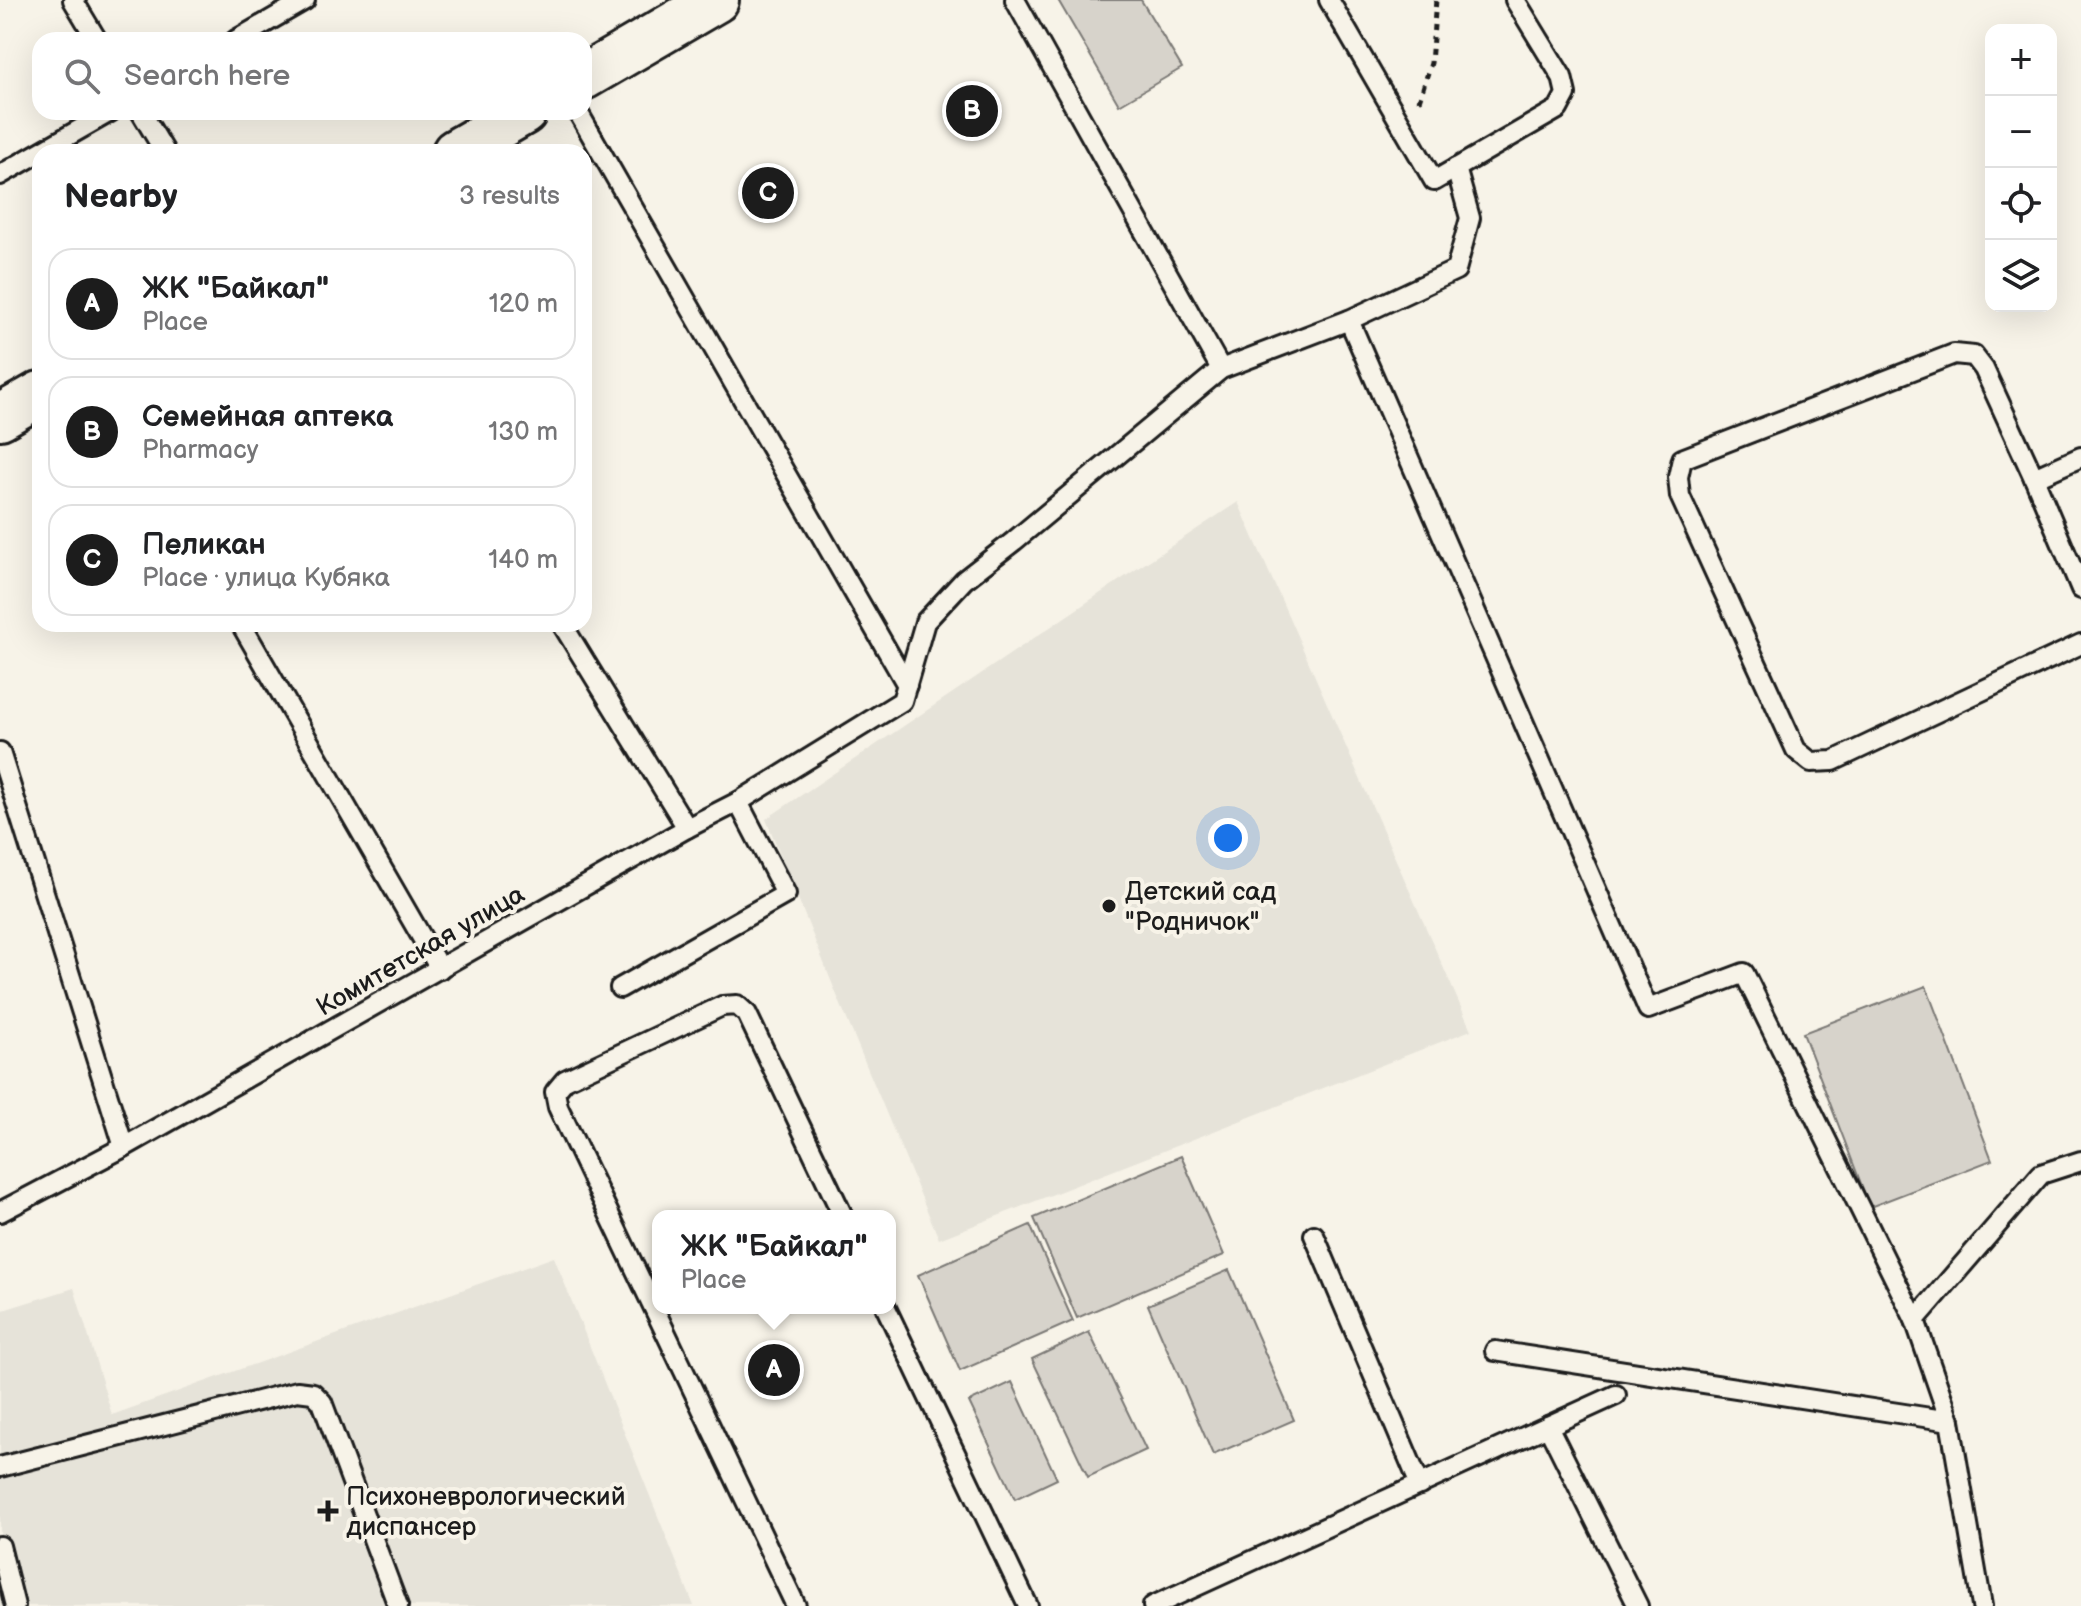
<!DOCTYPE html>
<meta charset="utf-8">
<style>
:root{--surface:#fff;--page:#f6f6f6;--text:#202124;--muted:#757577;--line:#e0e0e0;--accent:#1c1c1c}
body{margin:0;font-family:"Balsamiq Sans",sans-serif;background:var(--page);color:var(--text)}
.controls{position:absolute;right:24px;top:24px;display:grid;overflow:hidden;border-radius:16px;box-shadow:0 8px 32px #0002}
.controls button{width:72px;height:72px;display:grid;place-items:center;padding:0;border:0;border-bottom:2px solid var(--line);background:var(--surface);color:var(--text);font:40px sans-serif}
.you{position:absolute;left:1228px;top:838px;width:28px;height:28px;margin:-20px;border:6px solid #fff;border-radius:50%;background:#1a73e8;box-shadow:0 0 0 12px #1a73e833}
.badge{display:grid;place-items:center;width:52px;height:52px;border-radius:50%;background:var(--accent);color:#fff;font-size:26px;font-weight:700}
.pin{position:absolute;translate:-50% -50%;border:4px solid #fff;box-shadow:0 2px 8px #0006}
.popup{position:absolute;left:652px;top:1210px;width:244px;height:104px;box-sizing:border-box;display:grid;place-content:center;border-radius:16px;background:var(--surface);filter:drop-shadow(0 2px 6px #0005);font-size:26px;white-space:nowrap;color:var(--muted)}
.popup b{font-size:30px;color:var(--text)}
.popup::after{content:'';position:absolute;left:50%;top:100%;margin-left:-16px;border:16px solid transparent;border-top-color:var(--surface)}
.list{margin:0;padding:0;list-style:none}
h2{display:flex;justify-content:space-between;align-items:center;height:104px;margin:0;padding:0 32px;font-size:34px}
h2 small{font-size:26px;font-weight:400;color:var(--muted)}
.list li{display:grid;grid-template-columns:52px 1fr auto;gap:24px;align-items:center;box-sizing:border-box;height:112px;margin:0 16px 16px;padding:0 16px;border:2px solid var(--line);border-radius:24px}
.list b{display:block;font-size:30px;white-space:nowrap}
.list p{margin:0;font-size:26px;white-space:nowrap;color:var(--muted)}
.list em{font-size:26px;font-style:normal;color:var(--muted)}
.icon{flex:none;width:44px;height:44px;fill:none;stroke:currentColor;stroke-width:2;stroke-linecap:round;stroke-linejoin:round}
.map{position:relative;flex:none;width:2081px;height:1606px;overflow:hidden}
.search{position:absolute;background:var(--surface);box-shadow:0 8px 32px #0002;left:32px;top:32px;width:560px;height:88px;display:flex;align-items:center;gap:20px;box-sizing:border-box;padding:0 28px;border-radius:24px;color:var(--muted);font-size:30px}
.panel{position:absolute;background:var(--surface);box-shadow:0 8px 32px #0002;left:32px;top:144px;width:560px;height:488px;border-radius:24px}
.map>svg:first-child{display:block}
.built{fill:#e6e3d9}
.green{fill:#d7d3cb;stroke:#7a7874;stroke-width:2}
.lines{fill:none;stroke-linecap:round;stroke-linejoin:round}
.lane-casing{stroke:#1c1c1c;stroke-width:24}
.secondary-casing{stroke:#1c1c1c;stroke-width:50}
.path{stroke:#1c1c1c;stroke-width:5;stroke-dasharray:6 6;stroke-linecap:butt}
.lane{stroke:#f7f3e8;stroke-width:18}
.secondary{stroke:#f7f3e8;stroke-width:44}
.poi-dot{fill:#1c1c1c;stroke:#f7f3e8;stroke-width:3}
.labels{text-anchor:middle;stroke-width:8;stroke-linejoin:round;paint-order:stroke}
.poi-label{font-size:26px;fill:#1c1c1c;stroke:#f7f3e8;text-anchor:start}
.street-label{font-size:26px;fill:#1c1c1c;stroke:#f7f3e8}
</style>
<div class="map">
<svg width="2081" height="1606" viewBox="0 0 2081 1606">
<rect width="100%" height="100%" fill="#f7f3e8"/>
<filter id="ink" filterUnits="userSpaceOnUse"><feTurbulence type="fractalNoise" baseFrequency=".0125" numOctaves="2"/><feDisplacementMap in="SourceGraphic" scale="16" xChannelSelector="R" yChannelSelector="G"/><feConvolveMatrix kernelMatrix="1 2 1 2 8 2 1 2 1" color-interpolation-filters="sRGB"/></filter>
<g filter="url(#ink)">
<g class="built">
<path d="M1238,502l233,528 -532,209 -103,-246 -70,-174 360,-243z"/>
<path d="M554,1257l140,349h-694v-295l74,-23 38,127z"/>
</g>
<g class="green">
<path d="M1058,0h83l41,68 -63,37z"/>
<path d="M1926,986l66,174 -122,47 -67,-174z"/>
<path d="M1181,1156l43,99 -147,63 -43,-100z"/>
<path d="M1030,1225l43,96 -113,50 -42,-96z"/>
<path d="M1229,1270l65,150 -81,35 -65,-150z"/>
<path d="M1089,1332l57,118 -58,27 -56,-118z"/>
<path d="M1012,1382l45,97 -42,20 -46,-97z"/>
</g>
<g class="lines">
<g class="lane-casing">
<g id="lane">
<path d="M73,0l24,40"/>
<path d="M1015,0l206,369"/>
<path d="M1329,0l105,181 124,-72 8,-15 -4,-17 -47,-77"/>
<path d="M236,40l69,-40"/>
<path d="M141,112l24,40"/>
<path d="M578,112l329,573"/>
<path d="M0,175l110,-63"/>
<path d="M1349,320l299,689 96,-36 171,347 35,101 32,185"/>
<path d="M2081,457l-47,21 -50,-109 -10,-13 -20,-2 -272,105 -4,18 2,19 116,254 15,12 22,-1 248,-117"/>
<path d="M2034,478l47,111"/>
<path d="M241,624l199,345"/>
<path d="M562,624l125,204"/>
<path d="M0,752l124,395"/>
<path d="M620,988l166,-94 -48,-92"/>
<path d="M0,1212l124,-65 563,-319 51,-26 164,-101 23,-79 39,-42 50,-39 207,-172 128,-49 107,-50 14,-52 -14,-50"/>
<path d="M1314,1235l106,250"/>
<path d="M886,1308l142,298"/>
<path d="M1915,1320l126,-146 40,-13"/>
<path d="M1495,1351l455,70"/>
<path d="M1548,1426l68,-31"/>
<path d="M0,1467l297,-76 16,2 9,9 76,204"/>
<path d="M0,1546l15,60"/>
<path d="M796,1606l-238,-499 -3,-15 10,-12 157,-74 15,-1 10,9 96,202"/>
<path d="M1153,1606l395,-180 90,180"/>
</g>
</g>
<g class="secondary-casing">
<g id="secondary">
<path d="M584,77l132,-77"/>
<path d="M455,152l69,-40"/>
<path d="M0,417l40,-23"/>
</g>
</g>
<path class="path" d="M1419,101l12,-38 5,-63"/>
<use href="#lane" class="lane"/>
<use href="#secondary" class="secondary"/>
</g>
</g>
<g class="poi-dot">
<circle cx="1109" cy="906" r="8"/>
<path d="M324 1499h8v8h8v8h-8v8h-8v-8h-8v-8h8z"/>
</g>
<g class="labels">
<g class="poi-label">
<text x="1125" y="900">Детский сад<tspan x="1125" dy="30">"Родничок"</tspan></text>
<text x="346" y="1505">Психоневрологический<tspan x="346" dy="30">диспансер</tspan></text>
</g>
<g class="street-label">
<text transform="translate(420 950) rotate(-30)" y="9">Комитетская улица</text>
</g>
</g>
</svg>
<div class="controls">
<button>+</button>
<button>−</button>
<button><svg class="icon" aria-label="locate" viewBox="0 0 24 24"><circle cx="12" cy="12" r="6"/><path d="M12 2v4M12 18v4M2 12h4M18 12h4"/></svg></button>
<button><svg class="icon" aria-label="layers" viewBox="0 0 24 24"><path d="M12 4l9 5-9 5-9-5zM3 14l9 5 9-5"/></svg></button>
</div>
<div class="you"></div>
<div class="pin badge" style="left:774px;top:1370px">A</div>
<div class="popup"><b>ЖК &quot;Байкал&quot;</b>Place</div>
<div class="pin badge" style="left:972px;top:111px">B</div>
<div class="pin badge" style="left:768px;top:193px">C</div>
<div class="search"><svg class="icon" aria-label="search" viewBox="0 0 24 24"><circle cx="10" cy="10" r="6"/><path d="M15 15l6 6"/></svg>Search here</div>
<section class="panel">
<h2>Nearby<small>3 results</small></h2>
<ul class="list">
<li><span class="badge">A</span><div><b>ЖК &quot;Байкал&quot;</b><p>Place</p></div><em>120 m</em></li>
<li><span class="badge">B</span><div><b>Семейная аптека</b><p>Pharmacy</p></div><em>130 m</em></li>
<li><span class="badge">C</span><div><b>Пеликан</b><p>Place · улица Кубяка</p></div><em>140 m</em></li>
</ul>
</section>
</div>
